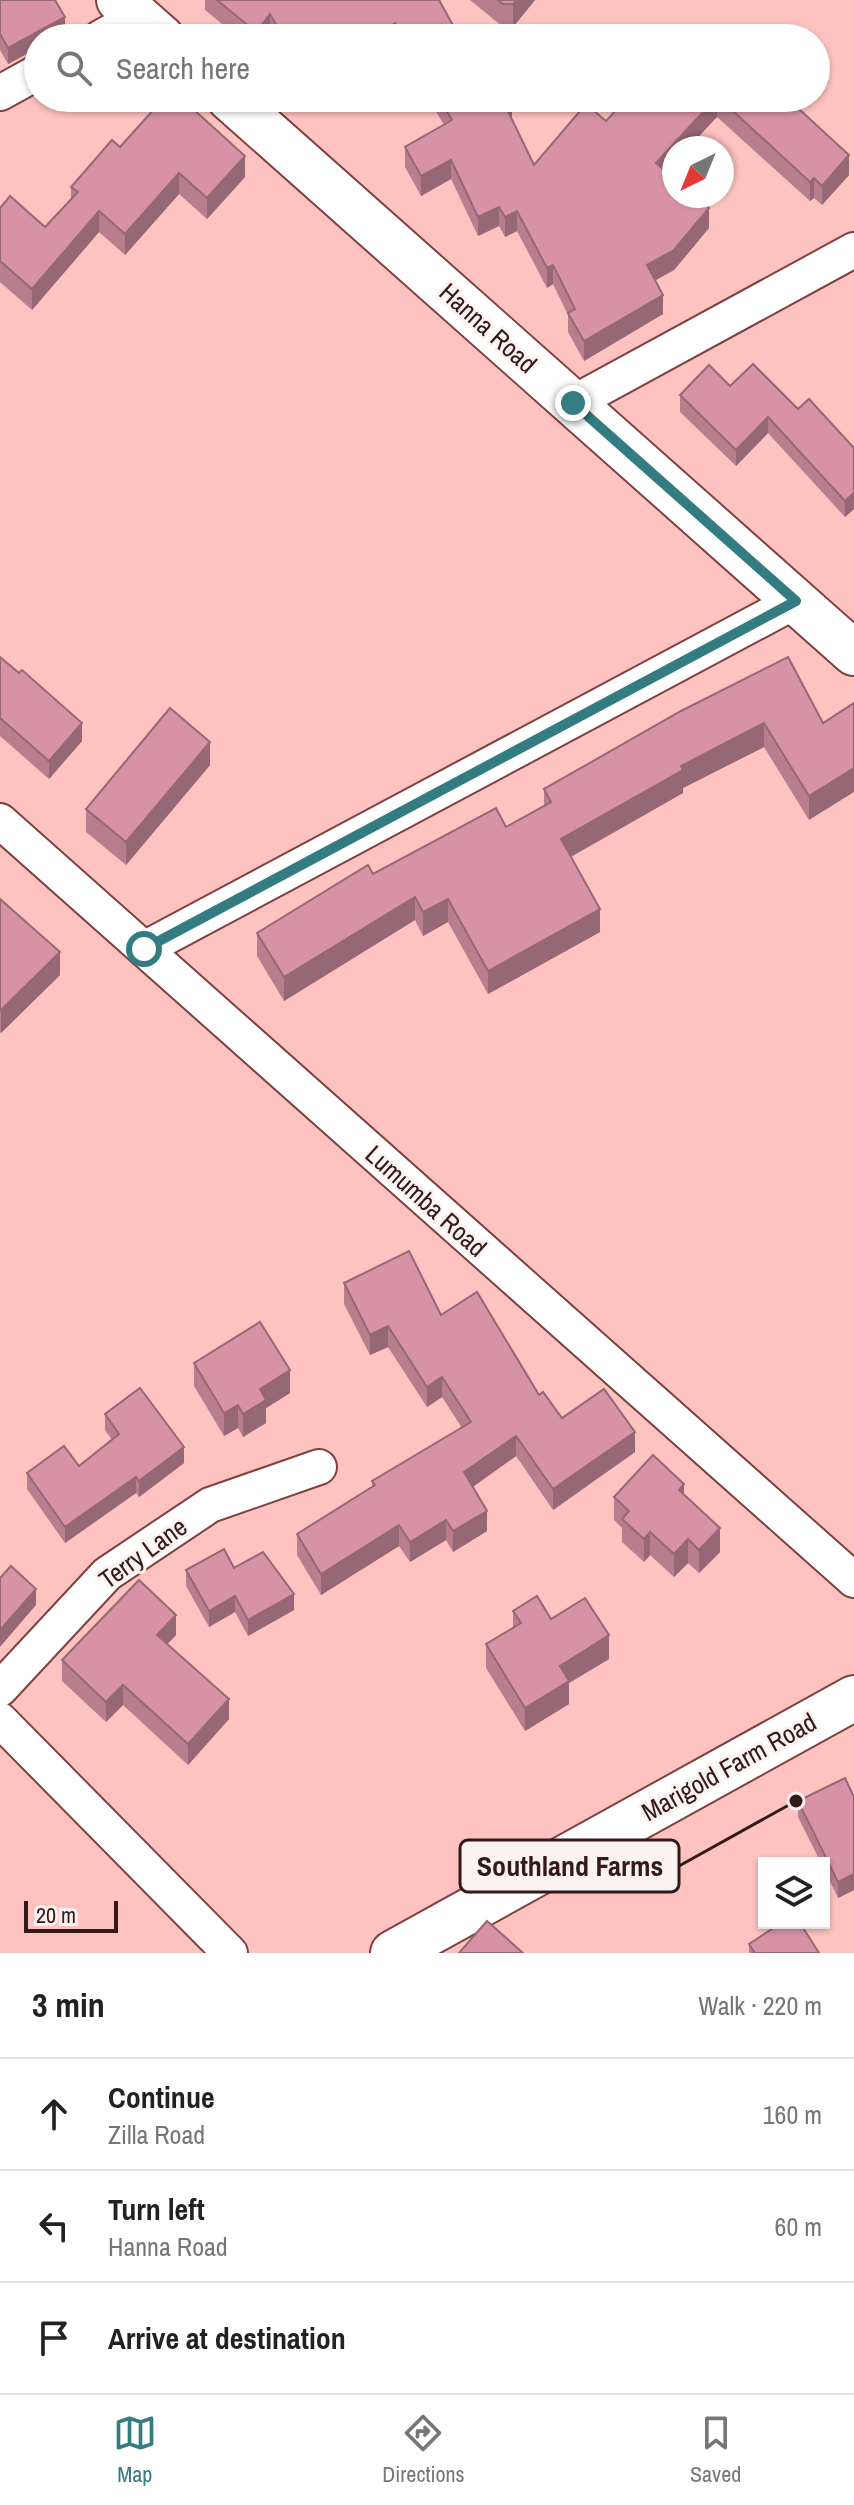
<!DOCTYPE html>
<meta charset="utf-8">
<style>
:root{--surface:#fff;--page:#f6f6f6;--text:#222;--muted:#767676;--line:#e0e0e0;--accent:#337c82}
body{margin:0;font-family:"Archivo Narrow",sans-serif;background:var(--page);color:var(--text)}
.controls{position:absolute;right:24px;bottom:24px;display:grid;overflow:hidden;border-radius:0px;box-shadow:0 2px 6px #0004}
.controls button{width:72px;height:72px;display:grid;place-items:center;padding:0;border:0;border-bottom:2px solid var(--line);background:var(--surface);color:var(--text);font:40px sans-serif}
.compass{position:absolute;left:662px;top:136px;width:72px;height:72px;border-radius:50%;background:var(--surface);box-shadow:0 2px 6px #0004;rotate:223deg}
.scale{position:absolute;left:24px;bottom:20px;width:94px;box-sizing:border-box;padding-left:8px;border:4px solid #331918;border-top:0;font-size:22px;line-height:28px;white-space:nowrap;color:#331918;-webkit-text-stroke:6px #fbf3f2;paint-order:stroke}
.stop{position:absolute;width:24px;height:24px;margin:-18px;border:6px solid #337c82;border-radius:50%;background:#fff}
.stop.end{background:#337c82;border-color:#fff;box-shadow:0 2px 8px #0008}
.list{margin:0;padding:0;list-style:none}
h2{display:flex;justify-content:space-between;align-items:center;height:104px;margin:0;padding:0 32px;font-size:34px}
h2 small{font-size:26px;font-weight:400;color:var(--muted)}
.list li{display:grid;grid-template-columns:52px 1fr auto;gap:24px;align-items:center;box-sizing:border-box;height:112px;padding:0 32px;border-top:2px solid var(--line)}
.list b{display:block;font-size:30px;white-space:nowrap}
.list p{margin:0;font-size:26px;white-space:nowrap;color:var(--muted)}
.list em{font-size:26px;font-style:normal;color:var(--muted)}
.icon{flex:none;width:44px;height:44px;fill:none;stroke:currentColor;stroke-width:2;stroke-linecap:round;stroke-linejoin:round}
.map{position:relative;flex:none;width:854px;height:1953px;overflow:hidden}
.search{position:absolute;background:var(--surface);box-shadow:0 2px 6px #0004;left:24px;right:24px;top:24px;height:88px;display:flex;align-items:center;gap:20px;box-sizing:border-box;padding:0 28px;border-radius:44px;color:var(--muted);font-size:30px}
.sheet{height:440px;background:var(--surface)}
nav{display:flex;justify-content:space-around;align-items:center;box-sizing:border-box;height:112px;border-top:2px solid var(--line);background:var(--surface);font-size:22px;color:var(--muted)}
nav a{display:grid;justify-items:center;gap:4px}
nav .on{color:var(--accent)}
.map>svg:first-child{display:block}
.lines{fill:none;stroke-linecap:round;stroke-linejoin:round}
.street-casing{stroke:#7e413f;stroke-width:38}
.secondary-casing{stroke:#7e413f;stroke-width:48}
.street{stroke:#fff;stroke-width:34}
.secondary{stroke:#fff;stroke-width:44}
.wall{fill:#b97e8e}
.shaded-wall{fill:#966774}
.building{fill:#d793a5;stroke:#966774;stroke-width:2}
.route{stroke:#337c82;stroke-width:10}
.labels{text-anchor:middle;stroke-width:6;stroke-linejoin:round;paint-order:stroke}
.street-label{font-size:26px;fill:#331918;stroke:#fbf3f2}
.leader{fill:none;stroke:#331918;stroke-width:3}
.callout-dot{fill:#331918;stroke:#fbf3f2;stroke-width:3}
.callout{fill:#fbf3f2;stroke:#331918;stroke-width:3}
.callout-label{font-size:28px;text-anchor:middle;font-weight:bold;fill:#331918}
</style>
<div class="map">
<svg width="854" height="1953" viewBox="0 0 854 1953">
<rect width="100%" height="100%" fill="#fec3c0"/>
<g class="lines">
<g class="street-casing">
<g id="street">
<path d="M100,38l38,-21"/>
<path d="M0,93l38,-21"/>
<path d="M573,403l281,-153"/>
<path d="M0,821l854,759"/>
<path d="M144,949l652,-348"/>
<path d="M0,1689l107,-115 103,-69 109,-38"/>
<path d="M0,1720l230,233"/>
</g>
</g>
<g class="secondary-casing">
<g id="secondary">
<path d="M119,0l43,38"/>
<path d="M229,98l625,555"/>
<path d="M393,1953l461,-255"/>
</g>
</g>
<use href="#street" class="street"/>
<use href="#secondary" class="secondary"/>
</g>
<g class="wall">
<path d="M0,0l65,33 -57,31 -8,-14z"/>
<path d="M205,0h234l21,38h-187l-3,-4 -3,4h-28l-34,-28z"/>
<path d="M470,0h65l-22,27h-10z"/>
<path d="M428,98h84v20l22,47 72,-44 21,-23h160l62,77 -27,30 -8,-7 -4,3 -93,-84 -43,31v15l-8,9 43,56 -35,42 -19,10 8,34 -79,47 -16,-29v-17l-15,-31 -6,4 -30,-57 -12,6 -6,-11 -21,10 -27,-57 -30,17 -16,-29v-20l39,-22z"/>
<path d="M120,147l125,30 -38,42 -28,-25 -54,61 -26,-23 -67,78 -32,-28v-74l45,19 26,-28v-12z"/>
<path d="M730,386l68,23 56,39v61l-9,8 -77,-84 -32,33 -56,-54v-17z"/>
<path d="M0,657l82,84 -33,38 -49,-43z"/>
<path d="M681,711l142,12 -14,97 -45,-73 -81,41v5l-112,64 29,75 -112,62 -40,-72 -25,14 -8,-16 -131,81 -27,-45v-23l116,-59 133,-47 38,-21v-17z"/>
<path d="M210,765l-84,100 -40,-33v-23z"/>
<path d="M0,899l60,76 -59,58 -1,-1z"/>
<path d="M344,1283l97,32 98,80 23,23 73,34 -82,58 -37,-54 -43,31 14,44 -34,21 -7,-12 -36,22 -11,-16 -78,49 -24,-40v-21l75,-47v-6l90,-53 -20,-31 -15,10 -39,-60 -18,8 -26,-51z"/>
<path d="M194,1363l96,30 -24,15v15l-23,14 -5,-9 -14,8 -30,-50z"/>
<path d="M105,1414l79,49 -45,34 -3,-4 -71,50 -38,-54v-16l52,-7 33,-26 -7,-10z"/>
<path d="M684,1495l36,57 -21,21 -11,-10 -14,14 -24,-22 -6,7 -22,-20v-14l-8,-8v-23z"/>
<path d="M234,1568l60,42 -46,26 -13,-24 -26,15 -23,-41v-16z"/>
<path d="M513,1611l38,8 58,40 -40,24v21l-44,27 -39,-63v-24l27,-16z"/>
<path d="M176,1635l-9,9 62,75 -41,46 -65,-60 -17,17 -44,-41v-21z"/>
<path d="M854,1797v93l-16,8 -14,-29v-6h-3l-23,-46v-16z"/>
<path d="M749,1944l70,9h-70z"/>
</g>
<g class="shaded-wall">
<path d="M516,0h19l-22,27v-23z"/>
<path d="M270,14v20l-3,4h-11v-6z"/>
<path d="M65,17v16l-9,5h-18v10l-30,16v-16z"/>
<path d="M395,23v15h-26z"/>
<path d="M512,98v20l-8,-15z"/>
<path d="M716,98h1v19l-29,31h-14v15l-18,20v-20z"/>
<path d="M849,155v20l-27,30v-19z"/>
<path d="M245,156v21l-38,42v-21z"/>
<path d="M451,160v19l-30,17v-20z"/>
<path d="M179,173v21l-54,61v-21z"/>
<path d="M814,178v20l-4,3v-19z"/>
<path d="M499,207v19l-21,10v-19z"/>
<path d="M709,208v20l-35,42 -27,15v-20z"/>
<path d="M99,211v21l-67,78v-21z"/>
<path d="M517,211v20l-12,6v-20z"/>
<path d="M553,265v19l-6,4v-20z"/>
<path d="M663,295v19l-79,47v-20z"/>
<path d="M768,417v16l-32,33v-16z"/>
<path d="M854,493v16l-9,8v-16z"/>
<path d="M82,723v18l-33,38v-18z"/>
<path d="M764,723v24l-81,41v5l-122,69v-23l120,-73z"/>
<path d="M210,742v23l-84,100v-23z"/>
<path d="M854,768v24l-45,28v-24z"/>
<path d="M415,897v23l-131,81v-24z"/>
<path d="M448,899v23l-25,14v-24z"/>
<path d="M600,909v23l-112,62v-23z"/>
<path d="M60,952v23l-59,58v-23z"/>
<path d="M388,1326v21l-18,8v-20z"/>
<path d="M290,1370v23l-24,15v15l-23,14v-23l17,-25z"/>
<path d="M442,1377v20l-15,10v-20z"/>
<path d="M238,1405v23l-14,8v-23z"/>
<path d="M635,1432v20l-82,58v-21z"/>
<path d="M516,1436v20l-52,37v-21z"/>
<path d="M184,1447v16l-45,34v-16z"/>
<path d="M136,1477v16l-71,50v-16z"/>
<path d="M684,1484v23l-5,-17z"/>
<path d="M487,1511v20l-34,21v-21z"/>
<path d="M446,1520v20l-36,22v-20z"/>
<path d="M399,1525v21l-78,49v-21z"/>
<path d="M720,1528v24l-21,21v-23z"/>
<path d="M650,1532v23l-6,7v-23z"/>
<path d="M688,1539v24l-14,14v-23z"/>
<path d="M36,1589v16l-36,42v-17z"/>
<path d="M294,1594v16l-46,26v-16z"/>
<path d="M235,1596v16l-26,15v-16z"/>
<path d="M176,1615v20l-19,20v-20z"/>
<path d="M609,1635v24l-40,24v21l-44,27v-23l35,-42z"/>
<path d="M123,1685v20l-17,17v-20z"/>
<path d="M229,1699v20l-41,46v-21z"/>
<path d="M854,1874v16l-16,8v-16z"/>
</g>
<g class="building">
<path d="M0,0h55l10,17 -57,31 -8,-14z"/>
<path d="M217,0h222l21,38h-56l-9,-15 -26,15h-85l-14,-24 -14,18z"/>
<path d="M498,0h18l-3,4h-10z"/>
<path d="M710,27l12,11h-22z"/>
<path d="M164,98h17l64,58 -38,42 -28,-25 -54,61 -26,-23 -67,78 -32,-28v-53l10,-12 35,31 33,-35 -7,-5 41,-47 8,7z"/>
<path d="M439,98h73l-8,5 30,62 52,-61 20,17 21,-23h89l-60,65 18,16v17h21l14,12 -35,42 -27,15 16,30 -79,46 -16,-28 7,-4 -22,-44 -6,3 -30,-57 -12,6 -6,-10 -21,10 -27,-57 -30,16 -16,-29 47,-27z"/>
<path d="M719,98h68l62,57 -27,31 -8,-8 -4,4z"/>
<path d="M753,364l45,45 11,-10 45,49v45l-9,8 -77,-84 -32,33 -56,-55 29,-30 21,21z"/>
<path d="M0,657l19,16 3,-3 60,53 -33,38 -49,-43z"/>
<path d="M788,657l35,66 31,-20v65l-45,28 -45,-73 -83,43 2,4 -122,69 39,70 -112,62 -40,-72 -25,13 -8,-15 -131,80 -27,-44 111,-68 5,9 123,-66 10,19 45,-25 -7,-13 137,-78z"/>
<path d="M170,708l40,34 -84,100 -40,-33z"/>
<path d="M0,899l60,53 -59,58 -1,-1z"/>
<path d="M409,1251l32,64 36,-23 62,103 4,-3 19,26 42,-29 31,43 -82,57 -37,-53 -52,36 23,39 -34,20 -7,-11 -36,22 -11,-17 -78,49 -24,-40 78,-49 -3,-4 99,-59 -29,-45 -15,10 -39,-61 -18,9 -26,-52z"/>
<path d="M260,1322l30,48 -30,19 6,11 -23,14 -5,-9 -14,8 -30,-50z"/>
<path d="M140,1388l44,59 -45,34 -3,-4 -71,50 -38,-54 37,-27 15,20 40,-32 -14,-20z"/>
<path d="M653,1455l31,29 -5,6 41,38 -21,22 -11,-11 -14,15 -24,-22 -6,7 -22,-20 7,-8 -15,-14z"/>
<path d="M224,1549l10,19 29,-16 31,42 -46,26 -13,-24 -26,15 -23,-41z"/>
<path d="M11,1566l25,23 -36,41v-52z"/>
<path d="M139,1580l37,35 -19,20 72,64 -41,45 -65,-59 -17,17 -44,-42z"/>
<path d="M537,1596l14,23 34,-21 24,37 -49,31 9,15 -44,27 -39,-64 35,-21 -8,-12z"/>
<path d="M845,1778l9,19v77l-16,8 -40,-81z"/>
<path d="M487,1921l36,32h-64z"/>
<path d="M781,1923h19l19,30h-64l-6,-9z"/>
</g>
<g class="lines">
<path class="route" d="M144,949l652,-348 -223,-198"/>
</g>
<g class="labels">
<g class="street-label">
<text transform="translate(488 328) rotate(42)" y="9">Hanna Road</text>
<text transform="translate(426 1201) rotate(42)" y="9">Lumumba Road</text>
<text transform="translate(143 1553) rotate(-36)" y="9">Terry Lane</text>
<text transform="translate(729 1767) rotate(-29)" y="9">Marigold Farm Road</text>
</g>
</g>
<path class="leader" d="M796 1801L679 1866"/>
<circle class="callout-dot" cx="796" cy="1801" r="8"/>
<rect class="callout" x="460" y="1840" width="219" height="52" rx="8"/>
<g class="callout-label">
<text x="570" y="1876">Southland Farms</text>
</g>
</svg>
<div class="controls">
<button><svg class="icon" aria-label="layers" viewBox="0 0 24 24"><path d="M12 4l9 5-9 5-9-5zM3 14l9 5 9-5"/></svg></button>
</div>
<svg class="compass" viewBox="-18 -18 36 36"><path d="M0-13l5 13h-10z" fill="#e53935"/><path d="M0 13l5-13h-10z" fill="#767676"/></svg>
<div class="scale">20 m</div>
<div class="stop" style="left:144px;top:949px"></div>
<div class="stop end" style="left:573px;top:403px"></div>
<div class="search"><svg class="icon" aria-label="search" viewBox="0 0 24 24"><circle cx="10" cy="10" r="6"/><path d="M15 15l6 6"/></svg>Search here</div>
</div>
<section class="sheet">
<h2>3 min<small>Walk · 220 m</small></h2>
<ul class="list">
<li><svg class="icon" aria-label="ahead" viewBox="0 0 24 24"><path d="M12 20V5M6 11l6-6 6 6"/></svg><div><b>Continue</b><p>Zilla Road</p></div><em>160 m</em></li>
<li><svg class="icon" aria-label="left" viewBox="0 0 24 24"><path d="M17 20v-9H6M10 6l-5 5 5 5"/></svg><div><b>Turn left</b><p>Hanna Road</p></div><em>60 m</em></li>
<li><svg class="icon" aria-label="arrive" viewBox="0 0 24 24"><path d="M6 21V4h12l-3 4 3 4H6"/></svg><div><b>Arrive at destination</b></div></li>
</ul>
</section>
<nav>
<a class="on"><svg class="icon" aria-label="map" viewBox="0 0 24 24"><path d="M3 6l6-2 6 2 6-2v14l-6 2-6-2-6 2zM9 4v14M15 6v14"/></svg>Map</a>
<a><svg class="icon" aria-label="directions" viewBox="0 0 24 24"><path d="M12 3l9 9-9 9-9-9zM9 14v-3h6M13 9l2 2-2 2"/></svg>Directions</a>
<a><svg class="icon" aria-label="saved" viewBox="0 0 24 24"><path d="M7 4h10v16l-5-4-5 4z"/></svg>Saved</a>
</nav>
